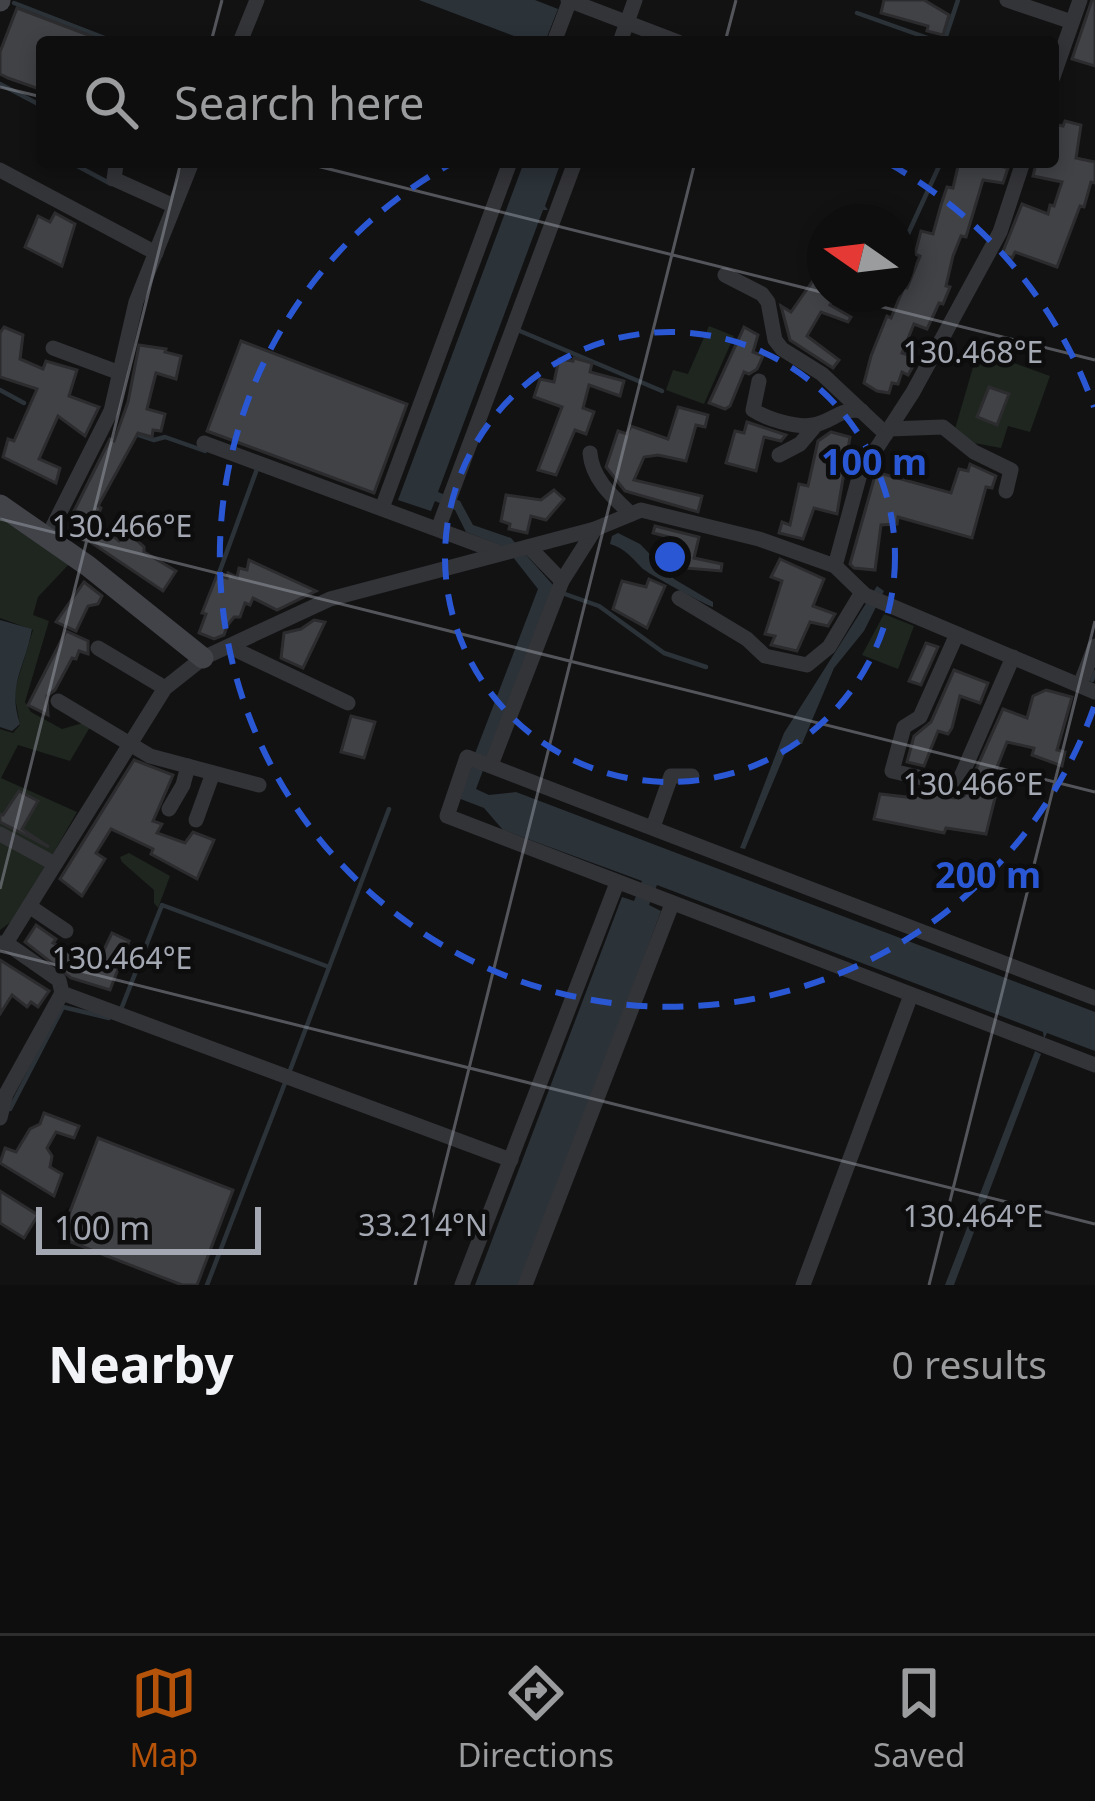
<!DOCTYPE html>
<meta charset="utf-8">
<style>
:root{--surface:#0e0e0e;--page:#171717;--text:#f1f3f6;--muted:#9b9c9e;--line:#2e2e2e;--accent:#b45309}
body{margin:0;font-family:"Noto Sans",sans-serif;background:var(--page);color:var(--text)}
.compass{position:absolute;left:807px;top:204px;width:108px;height:108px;border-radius:50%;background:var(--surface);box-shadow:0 6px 18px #0003;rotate:284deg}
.scale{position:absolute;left:36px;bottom:30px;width:225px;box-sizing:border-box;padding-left:12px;border:6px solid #a4a8b3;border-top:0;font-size:33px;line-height:42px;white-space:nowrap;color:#a4a8b3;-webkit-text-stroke:9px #0d0d0e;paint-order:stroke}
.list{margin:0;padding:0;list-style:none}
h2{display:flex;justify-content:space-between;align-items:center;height:156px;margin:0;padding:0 48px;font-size:51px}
h2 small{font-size:39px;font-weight:400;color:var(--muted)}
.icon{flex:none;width:66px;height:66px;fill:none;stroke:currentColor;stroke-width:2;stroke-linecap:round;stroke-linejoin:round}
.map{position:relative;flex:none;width:1095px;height:1285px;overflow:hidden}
.search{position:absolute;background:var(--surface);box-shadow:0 6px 18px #0003;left:36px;right:36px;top:36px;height:132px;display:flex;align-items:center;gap:30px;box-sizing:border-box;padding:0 42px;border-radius:12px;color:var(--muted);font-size:45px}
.sheet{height:348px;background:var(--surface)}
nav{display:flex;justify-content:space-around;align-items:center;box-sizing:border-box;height:168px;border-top:3px solid var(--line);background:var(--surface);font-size:33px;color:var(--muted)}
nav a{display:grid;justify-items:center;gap:6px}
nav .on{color:var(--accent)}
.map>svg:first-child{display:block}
.green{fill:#1e261f}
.water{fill:#2b3238}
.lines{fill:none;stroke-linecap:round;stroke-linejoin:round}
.stream{stroke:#2b3238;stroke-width:4.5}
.building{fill:#414246;stroke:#2c2c2f;stroke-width:3}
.street{stroke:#333438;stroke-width:15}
.secondary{stroke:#414348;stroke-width:21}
.ticks{fill:none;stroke:#a4a8b3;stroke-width:3;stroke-opacity:0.45}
.ring{fill:none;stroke:#2a57d4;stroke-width:6;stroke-dasharray:21 15}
.ticks-label{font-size:30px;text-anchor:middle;fill:#a4a8b3;stroke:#0d0d0e;stroke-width:9;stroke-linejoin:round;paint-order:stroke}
.centre{fill:#2a57d4;stroke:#0d0d0e;stroke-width:6}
.ring-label{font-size:36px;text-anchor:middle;font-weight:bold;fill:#2a57d4;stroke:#0d0d0e;stroke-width:9;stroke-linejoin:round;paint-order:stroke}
</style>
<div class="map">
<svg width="1095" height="1285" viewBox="0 0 1095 1285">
<rect width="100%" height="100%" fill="#121213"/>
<g class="green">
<path d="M709,326l25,10 -30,68 -38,-14 7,-20 15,4z"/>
<path d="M978,350l72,26 -20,56 -22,-6 -7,22 -27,-5 -19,-14z"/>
<path d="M0,517l70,46 -32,34 -5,18 16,6 -24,81 6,10 31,17 21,-6 7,4 -20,34 -52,-16 -17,33 76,34 -61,106 -16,12v-201l13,4 7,-8 -6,-33 19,-62 -33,-12z"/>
<path d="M884,614l30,12 -16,43 -36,-14z"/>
<path d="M129,853l41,23 -12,32 -4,-5v-13l-32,-28 -2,-5z"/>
</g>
<g class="water">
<path d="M419,0h116l23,9 -13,33h-15z"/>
<path d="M524,162h37l-16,44 3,4h-5l-105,282 22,9 13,24 38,13 42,47 -77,204 13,6 27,-3 579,220v39l-48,-18 -3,6 -1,-7 -386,-147 -8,20 12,6 -84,227 -59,147h-43l147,-388 12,4 8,-20 -139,-51 -19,-22 -26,-10 80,-209 -33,-42 -39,-15 -11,-22 -20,-9 -4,10 -33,-11z"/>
<path d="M618,533l22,11 34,35 39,23v5c-7,-2 -65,-33 -71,-39 -11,-11 -16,-19 -32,-24l2,-8z"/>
<path d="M877,586l7,5 -20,40 -30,37 -32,76h-13l-44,105 -5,-1 44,-115z"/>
<path d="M0,620l32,9c-7,39 -25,55 -12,95l-8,7 -12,-4z"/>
<path d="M1035,1051l6,3 -87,231h-9z"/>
</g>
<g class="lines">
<g class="stream">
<path d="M14,3l101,39"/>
<path d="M857,13l82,29"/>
<path d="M944,42l14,-42"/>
<path d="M0,84l42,22"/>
<path d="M70,162l41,22"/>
<path d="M897,258l44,-96"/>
<path d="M876,304l4,-10"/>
<path d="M520,331l142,60"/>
<path d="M0,390l24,13"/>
<path d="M136,434l18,6 11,-3 40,14"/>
<path d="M218,576l39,-107"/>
<path d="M565,594l34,12 65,47 42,14"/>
<path d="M1092,680l3,-8"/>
<path d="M120,1012l42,-107 167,62"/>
<path d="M289,1073l100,-264"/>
<path d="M10,1109l53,-102 46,11"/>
<path d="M207,1285l78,-202"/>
</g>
</g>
<g class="building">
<path d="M884,0h40l25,15 -6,20 -16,-4 1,-5 -47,-13z"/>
<path d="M1092,0h3v66l-23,-7z"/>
<path d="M17,8l87,33v1h-62v48l-34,-12 -8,-4v-22z"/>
<path d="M1065,121l16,4 -5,33 19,4v21l-4,-1 -7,25 -4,-1 -23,61 -42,-15 -3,6 -10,-4 20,-50 26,10 2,-9 4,1 8,-24 -29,-6 3,-12 17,-2v-38l10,2z"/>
<path d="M959,162h25l24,6 -5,15 -20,-3 -17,57 -5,-1 -8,20 -7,30 4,1 -7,17 -4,-1 -12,26 -13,-5 -12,29 16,5 -10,17 -6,-3 -4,12 -6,-1 -3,10 -12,-2 -13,-8 7,-27 16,-40 4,2 13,-31 3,1 13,-32 -5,-2 6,-23 12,3 8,-29 6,-18 6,1z"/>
<path d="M55,213l20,11 -13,42 -37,-19 13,-31 12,6z"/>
<path d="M817,275l8,5v14h12l-7,11 21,12 -3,5 -27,-10 -14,24 32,24 -6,8 -43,-28 -9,-34 10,6z"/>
<path d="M4,327l19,8 -3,24 23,10 3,-8 31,9 -8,26 30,11 -14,29 -27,-20 -19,43 21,9 -4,15 -53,-26 5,-18 6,2 23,-52 -37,-12v-44z"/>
<path d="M744,327l14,8 -5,17 10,4 -6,13 -8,5 -5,-2 -14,34 -5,3 -16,-6z"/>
<path d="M241,341l166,63 -33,89 -167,-62z"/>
<path d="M139,345l27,4 -1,3 16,4 -5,23 -20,-6 -9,36 18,5 -4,17 -8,-1 -1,7 -14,-4 -40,73 3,2 -7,17 -21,-12 37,-74 4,2 14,-39z"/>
<path d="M574,358l18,5 -2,9 34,9 -4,15 -31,-11 -6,23 11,4 -8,22 -11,-4 -19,45 -18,-5 24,-63 -28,-10 6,-18 14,3 5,-23 14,2z"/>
<path d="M989,387l20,7 -12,31 -20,-8z"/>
<path d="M678,407l30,8 -3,12 -9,-2 -10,36 -28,-6 -14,2 -10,23 68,16 -4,16 -73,-21 -19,-24 12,-36 9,3 4,-8 37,13z"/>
<path d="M747,422l39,13 -5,6 -17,-4 -8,34 -30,-8 9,-32 9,2z"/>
<path d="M831,432l19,5 -13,77 -23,-6 -11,31 -24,-6 3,-11 8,3 9,-41 9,2 10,-45z"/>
<path d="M970,464l26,12 -4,12 -6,-1 -14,51 -74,-21 -1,7 -16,1 -6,45 -21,-2 -4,-4 26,-92 75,21 8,-24 9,2z"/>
<path d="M554,490l10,9 -18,21 -15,-4 -4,17 -18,-4 1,-5 -9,-3 5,-26 35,5z"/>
<path d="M98,525l21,16 6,-8 6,2 13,12v5l32,19 -13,20 -77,-52z"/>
<path d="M655,526l44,11 -5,21 28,6 -1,7 -48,-4 1,-6 -7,-1 2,-23 -16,-4z"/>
<path d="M780,559l44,20 -11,27 22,8 -7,12 -18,-4 -13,29 -26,-6 4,-9 -10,-2 17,-53 -11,-4z"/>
<path d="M249,560l67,31 -39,19 -24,-12 -3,7 -5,-2 -5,14h-6l-7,9 -3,9 -10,4 -15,-6 7,-19 -4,-1 15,-38 10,3 1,-5 9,4 2,-9 8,2z"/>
<path d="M649,579l16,7 -18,42 -34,-19 9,-28 24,6z"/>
<path d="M84,582l18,14 -4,8 -10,2 -12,25 -20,-9z"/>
<path d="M314,620l11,2 -22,46 -22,-10 3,-25 17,-4z"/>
<path d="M66,631l22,10v13l-9,-3 -3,8 -4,-1 -17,32 -8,6 1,19 -20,-10z"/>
<path d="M926,643l12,4 -17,38 -12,-4z"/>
<path d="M954,670l34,13 -8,20 -20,-7 -8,32 -4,6 -10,-3 -14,35 -17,-4 7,-26 17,-14z"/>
<path d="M1046,690l26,7 -15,53 8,2 -3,14 -30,-11 2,-7 -27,-6 -21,53 9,3 -9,36 -40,-6 -2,5 -70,-14 6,-25 27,3 3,-10 44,11 10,-2 39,-87 24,9 6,-22z"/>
<path d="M351,716l24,6 -11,36 -23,-6z"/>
<path d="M134,760l39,15 -20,46 9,3 -5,9 28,10 8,-11 21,8 -17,39 -46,-25 2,-5 -42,-20 -15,24 9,6 -23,37 -22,-17z"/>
<path d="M19,791l19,10 -16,28 27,18 -49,-25v-8l3,1z"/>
<path d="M36,925l20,14 -3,4 34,17 3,-7 10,5 12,-25 17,8 -19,49 -39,-12 -46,-36z"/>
<path d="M0,960l49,31 -11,16 -7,-5 -4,5 -15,-12 -12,19z"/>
<path d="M44,1113l35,13 -5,12 -18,-6 -9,16 5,8 -2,11 12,7 -8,22 -54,-33 5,-15 11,4 14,-23 10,-5z"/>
<path d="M98,1138l135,52 -36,95h-15l-122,-47z"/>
<path d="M0,1191l38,24 -14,23 -24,-15z"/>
</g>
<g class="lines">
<g class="street">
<path d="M568,0l110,42"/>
<path d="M1007,0l65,22"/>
<path d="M240,42l17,-42"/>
<path d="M554,42l16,-42"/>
<path d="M620,42l15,-42"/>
<path d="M1053,77l27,-77"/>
<path d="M116,165l-2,14 60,27"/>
<path d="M0,170l156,83"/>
<path d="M725,275l37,19 6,8 7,38 7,9 40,25 64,60"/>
<path d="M53,348l67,25"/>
<path d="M759,381l-6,29c14,9 43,18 60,15 20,-3 27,-18 49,-14"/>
<path d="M889,429l54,-2 31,25 37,18 -5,21"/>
<path d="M204,443l297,110"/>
<path d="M590,453c2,26 23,44 41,61"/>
<path d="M779,455l21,-11 16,-19"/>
<path d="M382,508l128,-346"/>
<path d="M438,529l137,-367"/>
<path d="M48,536l63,-125 25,-109 56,-140"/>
<path d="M529,547l33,34"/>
<path d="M835,566l25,-92 53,-82 87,-160 23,-70"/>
<path d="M679,598l68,41 18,17 42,9 22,-18 33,-55"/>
<path d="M957,634l-37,83 -16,10 -12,44 65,15 56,-129"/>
<path d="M230,647l118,56"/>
<path d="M98,648l67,40"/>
<path d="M1080,685l15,-39"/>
<path d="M58,701l92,55 109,29"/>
<path d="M491,765l71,-184 33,-52"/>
<path d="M169,809l14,-24 5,-19"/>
<path d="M196,820l17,-47"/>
<path d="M653,827l18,-51h21"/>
<path d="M0,834l55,30"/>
<path d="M29,906l37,25"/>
<path d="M0,943h6l53,37 3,13 449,167"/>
<path d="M6,943l159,-255 38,-30 127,-59 265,-70 46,-19 118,29 76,27 30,29 230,97"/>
<path d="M1095,998l-628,-241 -20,59 648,249"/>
<path d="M0,1118l6,-24 56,-101"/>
<path d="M462,1285l155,-402"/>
<path d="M525,1285l147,-381"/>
<path d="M803,1285l108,-290"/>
</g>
<g class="secondary">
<path d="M0,1v-1"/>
<path d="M0,505l88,61 115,92"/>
</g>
</g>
<path class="ticks" d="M211,42l11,-42M725,42l11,-42M0,87l42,10M301,162l524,131M830,294l265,66M0,519l1095,273M0,889l181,-727M0,951l1095,273M415,1285l280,-1123M929,1285l166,-664"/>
<g class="ring">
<circle cx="670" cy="557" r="225"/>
<path d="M1094 707A450 450 0 1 1 452 163M888 163A450 450 0 0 1 1094 407"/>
</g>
<g class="ticks-label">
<text x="973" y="363">130.468°E</text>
<text x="122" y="537">130.466°E</text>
<text x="973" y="795">130.466°E</text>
<text x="122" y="969">130.464°E</text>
<text x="973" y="1227">130.464°E</text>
<text x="423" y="1236">33.214°N</text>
</g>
<circle cx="670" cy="557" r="18" class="centre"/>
<g class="ring-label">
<text x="874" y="475">100 m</text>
<text x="988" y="888">200 m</text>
</g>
</svg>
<svg class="compass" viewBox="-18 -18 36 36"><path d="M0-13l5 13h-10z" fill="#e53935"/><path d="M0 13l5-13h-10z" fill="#9b9c9e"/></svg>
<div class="scale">100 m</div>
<div class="search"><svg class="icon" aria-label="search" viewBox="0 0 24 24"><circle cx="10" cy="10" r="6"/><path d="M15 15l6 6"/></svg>Search here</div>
</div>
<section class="sheet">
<h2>Nearby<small>0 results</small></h2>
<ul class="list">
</ul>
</section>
<nav>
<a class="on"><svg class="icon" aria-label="map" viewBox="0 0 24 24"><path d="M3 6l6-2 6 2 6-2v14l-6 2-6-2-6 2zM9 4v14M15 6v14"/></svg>Map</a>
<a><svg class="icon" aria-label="directions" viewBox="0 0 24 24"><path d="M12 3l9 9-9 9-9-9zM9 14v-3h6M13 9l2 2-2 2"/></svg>Directions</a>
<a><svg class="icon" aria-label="saved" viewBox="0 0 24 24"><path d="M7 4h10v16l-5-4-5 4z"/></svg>Saved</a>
</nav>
